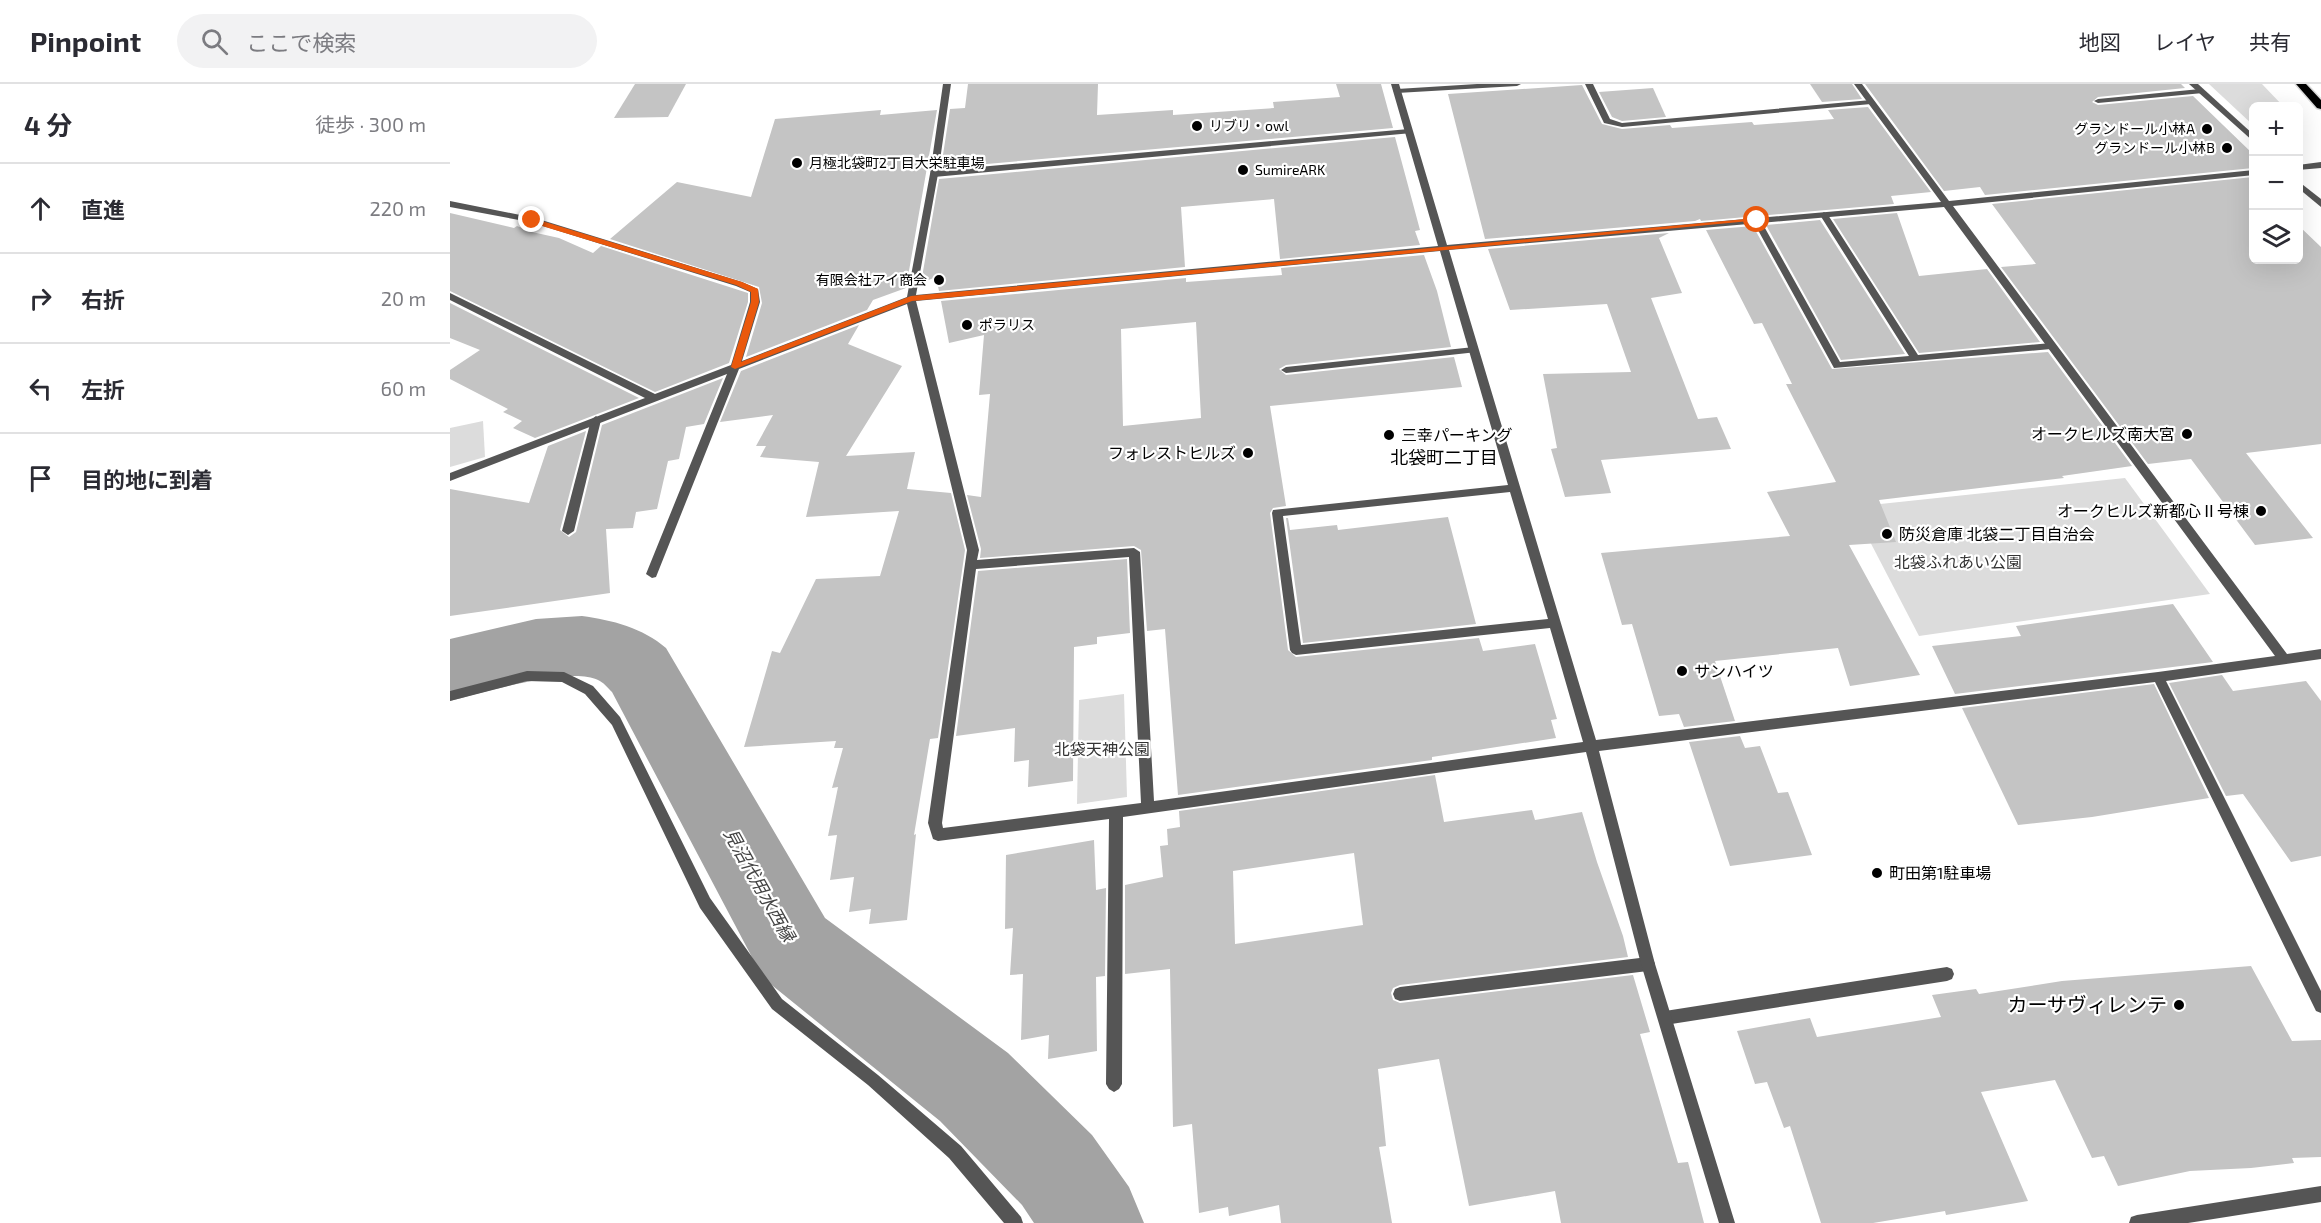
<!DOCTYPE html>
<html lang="ja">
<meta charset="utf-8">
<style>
:root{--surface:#fff;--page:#f2f2f3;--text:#2b2b33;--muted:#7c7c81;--line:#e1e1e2}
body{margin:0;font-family:"Exo 2","Noto Sans JP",sans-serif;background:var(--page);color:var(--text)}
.controls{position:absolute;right:18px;top:18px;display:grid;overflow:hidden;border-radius:9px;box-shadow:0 6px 24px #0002}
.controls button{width:54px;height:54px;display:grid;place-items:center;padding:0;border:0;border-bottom:2px solid var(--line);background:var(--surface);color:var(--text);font:30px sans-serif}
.stop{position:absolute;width:18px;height:18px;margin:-14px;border:4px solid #ea580c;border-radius:50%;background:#fff}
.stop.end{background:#ea580c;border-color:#fff;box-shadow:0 2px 6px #0008}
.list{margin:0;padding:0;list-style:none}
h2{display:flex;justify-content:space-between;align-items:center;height:78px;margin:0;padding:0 24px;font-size:26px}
h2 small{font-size:20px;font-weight:400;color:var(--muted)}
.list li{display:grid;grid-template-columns:39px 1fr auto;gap:18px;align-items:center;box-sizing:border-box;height:90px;padding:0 24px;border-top:2px solid var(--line)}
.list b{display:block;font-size:22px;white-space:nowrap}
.list em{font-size:20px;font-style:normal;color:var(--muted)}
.icon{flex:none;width:33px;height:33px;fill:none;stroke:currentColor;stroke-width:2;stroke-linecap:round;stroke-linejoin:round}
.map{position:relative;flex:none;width:1871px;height:1139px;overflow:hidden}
header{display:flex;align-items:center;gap:36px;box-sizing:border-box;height:84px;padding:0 30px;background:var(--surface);border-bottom:2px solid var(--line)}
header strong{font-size:28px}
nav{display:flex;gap:33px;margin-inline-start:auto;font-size:21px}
.search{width:420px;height:54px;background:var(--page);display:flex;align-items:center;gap:15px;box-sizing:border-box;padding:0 21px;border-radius:33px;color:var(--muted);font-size:22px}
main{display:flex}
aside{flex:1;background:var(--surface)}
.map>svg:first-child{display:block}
.green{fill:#dcdcdc}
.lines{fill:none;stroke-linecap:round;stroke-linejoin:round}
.river{fill:#a3a3a3;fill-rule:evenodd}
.building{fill:#c4c4c4;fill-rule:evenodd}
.primary-casing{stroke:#dbdbdb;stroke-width:3}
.lane{fill:#555;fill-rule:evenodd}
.street{fill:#555;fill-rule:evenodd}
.primary{fill:#000;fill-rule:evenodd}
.route{fill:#ea580c}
.poi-dot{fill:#000;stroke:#fff;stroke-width:2}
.labels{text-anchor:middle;stroke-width:4.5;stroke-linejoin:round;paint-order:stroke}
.far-poi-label{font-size:14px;fill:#000;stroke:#fff;text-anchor:start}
.poi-label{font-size:16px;fill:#000;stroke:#fff;text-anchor:start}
.park-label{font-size:16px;fill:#333;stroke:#fff}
.neighbourhood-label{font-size:18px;fill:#000;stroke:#fff}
.water-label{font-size:18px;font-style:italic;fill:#444;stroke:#fff}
.near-poi-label{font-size:20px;fill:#000;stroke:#fff;text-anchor:end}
</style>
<header>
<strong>Pinpoint</strong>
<div class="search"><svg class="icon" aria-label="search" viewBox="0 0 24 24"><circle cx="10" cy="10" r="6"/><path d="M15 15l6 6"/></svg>ここで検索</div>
<nav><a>地図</a><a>レイヤ</a><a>共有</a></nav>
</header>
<main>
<aside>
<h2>4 分<small>徒歩 · 300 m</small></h2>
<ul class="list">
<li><svg class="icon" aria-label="ahead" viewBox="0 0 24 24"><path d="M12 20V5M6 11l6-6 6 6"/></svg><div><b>直進</b></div><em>220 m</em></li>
<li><svg class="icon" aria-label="right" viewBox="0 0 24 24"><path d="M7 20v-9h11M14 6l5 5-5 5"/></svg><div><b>右折</b></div><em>20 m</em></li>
<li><svg class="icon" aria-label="left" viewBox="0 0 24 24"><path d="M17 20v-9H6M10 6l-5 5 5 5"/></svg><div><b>左折</b></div><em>60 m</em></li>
<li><svg class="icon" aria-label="arrive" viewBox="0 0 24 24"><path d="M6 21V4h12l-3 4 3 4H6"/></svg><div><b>目的地に到着</b></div></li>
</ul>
</aside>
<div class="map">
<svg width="1871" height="1139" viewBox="0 0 1871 1139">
<rect width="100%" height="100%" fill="#fff"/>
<g class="green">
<path d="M1759,0h53l21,22h-29l-1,19z"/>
<path d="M33,337l2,36 -35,10v-39z"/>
<path d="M1675,394l85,116 -291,42 -67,-129z"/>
<path d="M674,610l3,103 -50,7 2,-104z"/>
</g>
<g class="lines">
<path class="river" d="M132,532c30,4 61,12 84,32l159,270 183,135 84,82 37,52 15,36h-110l-12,-18 -82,-84 -177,-143 -151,-286c-4,-4 -9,-10 -14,-12 -29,-14 -116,13 -148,21v-62l86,-20z"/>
</g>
<g class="building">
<path d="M185,0h51l-18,33 -54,1z"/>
<path d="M518,0h130l-1,31 76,-5v5l101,-7 -1,-6 67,-5 -4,-13h45l12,44 -452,40 9,-59 15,-1z"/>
<path d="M1360,0h42l10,15 -40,3z"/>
<path d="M1415,0h316l4,4 -87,9 -6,5 6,3 95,-9 60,58v14l-268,27 -5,-8 -36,4z"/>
<path d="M1132,1l20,39 20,5 48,-4 2,3 80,-6 2,3 80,-6 -6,-9 40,-3 63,85 -40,4 3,8 -193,17 -1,-2 -5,2 -210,18 -37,-145z"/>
<path d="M1203,4l13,29 -44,4 -10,-4 -13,-25z"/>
<path d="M431,26l-1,5 57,-5 -31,178 -33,12 -6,10 -121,47 16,-54 -3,-16 -149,-48 67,-57 74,15 24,-78z"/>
<path d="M945,53l25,93 -5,1 5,14 -140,14 -6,-60 -93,8 4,60 -246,24 -3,-14 -15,6 18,-104z"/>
<path d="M1803,93v83h45v-35l23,22v197l-75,9 67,85 -58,7 -64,-86 -43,5 -147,-197 35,-3 -44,-60z"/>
<path d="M0,129l64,15 3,-2 15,6 27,6 34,15 8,-7 147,47v9l-19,61 -74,29 -205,-101z"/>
<path d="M1447,129l22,63 68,-7 53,73 -121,11 -86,-134z"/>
<path d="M1370,136l85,134 -64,6 -75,-135z"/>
<path d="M1303,142l79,143 216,-17 84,114 -70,10 2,2 -185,22 17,42 -47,3 71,130 -70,11 -12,-38 -123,13 20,60 -51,6 -5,-13 -20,2 -27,-92 -10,1 -21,-72 189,-17 -23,-44 69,-10 -50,-98h6l-30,-61 -8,1 -48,-94z"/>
<path d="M1219,149l-10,5 23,55 -31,5 47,121 19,-2 14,32 -130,11 10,33 -46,4 -14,-48 6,-1 -14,-74 88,-2 -24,-68 -97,6 -22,-61z"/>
<path d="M974,171l13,36 14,56 -165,18 -7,4 7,6 168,-18 8,30 -192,19 16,100 -13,2 -3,5 18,137 8,7 183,-19 4,13 52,-7 22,75 -6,1 5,18 -124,19v3l-254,35 -13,-166 -18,2 -6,-81 -7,-4 -154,12 1,-9 -14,-54 14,2 9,-103 -11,1 5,-60 -35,8 -8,-42 245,-23v4l96,-7 -1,-7zM746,238l5,96 -78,8 -2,-97z"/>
<path d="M0,219l189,95 -104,40 -22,-10 9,-7 -19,-9 5,-3 -58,-30v-9l30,-20 -30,-12z"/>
<path d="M409,241l-11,19 54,22 -56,90 69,-4 -8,37 44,4 14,57 -27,188 -8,1 -16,96 2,-1 -9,86 -38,4 2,-15 -22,3 5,-35 -24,3 7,-45 -9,1 10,-49 -6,1 11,-40h-9l2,-7 -92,6 28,-96 8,2 36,-74 64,-3 19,-65 -93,6 13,-55 -59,-5 6,-11h-10l17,-31 -53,7 21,-51z"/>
<path d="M273,294l-19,46 -18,3 -7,32 -11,2 -11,48 -21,3 -3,16 -27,1 4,64 -160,23v-127l79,14 19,-57 38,-15 -26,99 9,7 7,-5 26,-107z"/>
<path d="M998,433l28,107 -173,19 -17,-125h2l2,12 47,-5 1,5z"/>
<path d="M677,475l3,74 -33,4v7l-23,3 -1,134 -45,6 1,-27 -15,2 1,-34 -59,8 22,-165z"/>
<path d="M1723,520l40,58 -258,32 -23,-48 89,-10 -5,-10z"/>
<path d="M1772,591l11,16 73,-10 15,20v155l-30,6 -48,-68 -17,2 -57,-113z"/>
<path d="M1704,600l55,114 -117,19 -74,8 -56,-117z"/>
<path d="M1290,652l5,12 15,-2 18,47 10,-1 24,63 -82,11 -41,-124z"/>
<path d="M985,691l9,47 88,-12 3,10 47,-8 15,50 26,74 5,21 -228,28 -7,3 -2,5 2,7 7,3 233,-28 17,57 -10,2 38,129 10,-1 16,61h-143l-6,-32 -86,15 -30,-147 -61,10 8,77 -7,1 13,76h-111l-2,-18 -50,11 -1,-9 -29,6 -7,-89 -19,3 -3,-158 -45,5v-89l38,-8 -3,-31 8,-1 -1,-16 13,-2 -1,-16zM904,769l9,72 -128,19 -2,-73z"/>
<path d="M644,756l2,50 10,-2 -1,88 -9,1 1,74 -49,8 1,-24 -28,5 2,-66 -13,1 3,-47 -8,1 1,-74z"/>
<path d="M1801,882l41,75 29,-1v117l-29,1 2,5 -43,5 -61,3 -72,15 -14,-30 -12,2 -37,-78 -74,12 47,109 -82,14 -1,-4 -72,12h-52l-31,-97 -6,2 -17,-46 -12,2 -18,-53 73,-13 7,19 124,-20 -9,-22 44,-6 3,5 83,-13z"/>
</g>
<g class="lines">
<g class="primary-casing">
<path id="primary" d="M1846,0h10l15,16v9l-4,-1z"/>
</g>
<g class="lane">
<path d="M1027,0h44l-4,2 -120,7 -4,-2 4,-2z"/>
<path d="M1135,0h8l17,35 12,4 249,-23 4,2 -4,2 -249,23 -18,-4z"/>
<path d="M1750,5h3v4l-105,10 -4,-2 4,-2z"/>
<path d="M959,45h3v4l-478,44 -4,-3 4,-3z"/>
<path d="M1374,128l4,3 90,140 133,-12 5,3 -5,3 -217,19 -81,-147 1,-2 3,-1 4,3 79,141 69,-6 -89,-141z"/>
<path d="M1024,263l3,1v4l-191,21 -5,-3 5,-3z"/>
<path d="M146,332l5,4 -27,111 -6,4 -6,-4 29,-111z"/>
<path d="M1198,873l5,2 2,5 -2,5 -5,2 -248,30 -5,-2 -2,-5 2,-5 5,-2z"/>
<path d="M1497,883l5,2 2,5 -2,5 -5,2 -282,44 -5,-2 -2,-5 2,-5 5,-2z"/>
</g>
<g class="street">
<path d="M493,0h8l-13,90 -22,121 522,-49 -47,-162h8l48,161 494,-43 -87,-118h8l87,117 305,-31v5l-301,31 334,448 34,-5v10l-155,22 155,310v22l-5,-2 -161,-329 -556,69 56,213 80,259h-16l-78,-259 -55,-212 -463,65 -1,267 -3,5 -5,3 -5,-3 -3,-5 3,-265 -171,22 -5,-2 -5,-16 39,-273 -60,-246 -168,65 -83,208 -4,1 -6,-4 81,-200 -277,107v-8l195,-75 -195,-98v-7l205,101 76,-29 19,-63v-10l-14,-6 -206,-64 -80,-15v-6l85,17 207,64 16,7 2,13 -18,59 165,-64 23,-123zM1494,123l331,449 -117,16 -562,68 -147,-490zM990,167l68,234 -235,25 -1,3 18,137 2,3 4,2 254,-27 33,114 -429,59 -14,-249 -6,-4 -157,12 2,-10 -63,-249zM1060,408l38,127 -247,26 -18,-129zM679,473l12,246 -198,25 -1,-5 34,-254z"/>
<path d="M1739,0h9l56,51v7z"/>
<path d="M1871,78v6l-23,2v-5z"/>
<path d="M1848,97l23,18v8l-23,-19z"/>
<path d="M77,587l37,1 29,14 27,31 90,181 72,101 96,76 83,71 60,71 2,6h-19l-55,-65 -81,-73 -96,-76 -72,-101 -88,-183 -27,-31 -23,-12 -35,-1 -77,20v-10z"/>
<path d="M1871,1102v16l-133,21h-59l2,-6 6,-2z"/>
</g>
<use href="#primary" class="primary"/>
</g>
<path class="route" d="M82,134l210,64 16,7 1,13 -18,60 170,-66 846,-78 3,2 -848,81 -177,68 -4,-2 20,-65v-10l-15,-7 -207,-63z"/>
<g class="poi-dot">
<circle cx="747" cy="42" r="6"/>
<circle cx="1757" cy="45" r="6"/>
<circle cx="1777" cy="64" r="6"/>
<circle cx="347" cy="79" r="6"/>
<circle cx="793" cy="86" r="6"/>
<circle cx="489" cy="196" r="6"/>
<circle cx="517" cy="241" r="6"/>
<circle cx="1737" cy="350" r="6"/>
<circle cx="939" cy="351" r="6"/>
<circle cx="798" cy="369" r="6"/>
<circle cx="1811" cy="427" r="6"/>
<circle cx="1437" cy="450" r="6"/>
<circle cx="1232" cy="587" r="6"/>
<circle cx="1427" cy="789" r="6"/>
<circle cx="1729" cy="921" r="6"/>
</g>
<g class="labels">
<g class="far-poi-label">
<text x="759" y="47">リブリ・owl</text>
<text x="1745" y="50" text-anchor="end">グランドール小林A</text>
<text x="1765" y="69" text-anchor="end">グランドール小林B</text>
<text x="359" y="84">月極北袋町2丁目大栄駐車場</text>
<text x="805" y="91">SumireARK</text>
<text x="477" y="201" text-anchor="end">有限会社アイ商会</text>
<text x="529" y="246">ポラリス</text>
</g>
<g class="poi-label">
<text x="1725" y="356" text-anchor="end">オークヒルズ南大宮</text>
<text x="951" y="357">三幸パーキング</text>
<text x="786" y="375" text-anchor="end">フォレストヒルズ</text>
<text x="1799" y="433" text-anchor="end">オークヒルズ新都心Ⅱ号棟</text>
<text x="1449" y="456">防災倉庫 北袋二丁目自治会</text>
<text x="1244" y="593">サンハイツ</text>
<text x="1439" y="795">町田第1駐車場</text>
</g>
<g class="park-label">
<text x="1508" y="484">北袋ふれあい公園</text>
<text x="652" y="671">北袋天神公園</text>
</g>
<g class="neighbourhood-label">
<text x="994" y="380">北袋町二丁目</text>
</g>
<g class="water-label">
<text transform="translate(309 801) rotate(61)" y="6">見沼代用水西縁</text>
</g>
<g class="near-poi-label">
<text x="1717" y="928">カーサヴィレンテ</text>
</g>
</g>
</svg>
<div class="controls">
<button>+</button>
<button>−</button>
<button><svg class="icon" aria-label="layers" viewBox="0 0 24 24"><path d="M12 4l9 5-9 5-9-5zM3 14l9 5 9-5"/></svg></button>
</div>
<div class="stop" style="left:1307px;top:136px"></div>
<div class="stop end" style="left:82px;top:136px"></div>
</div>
</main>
